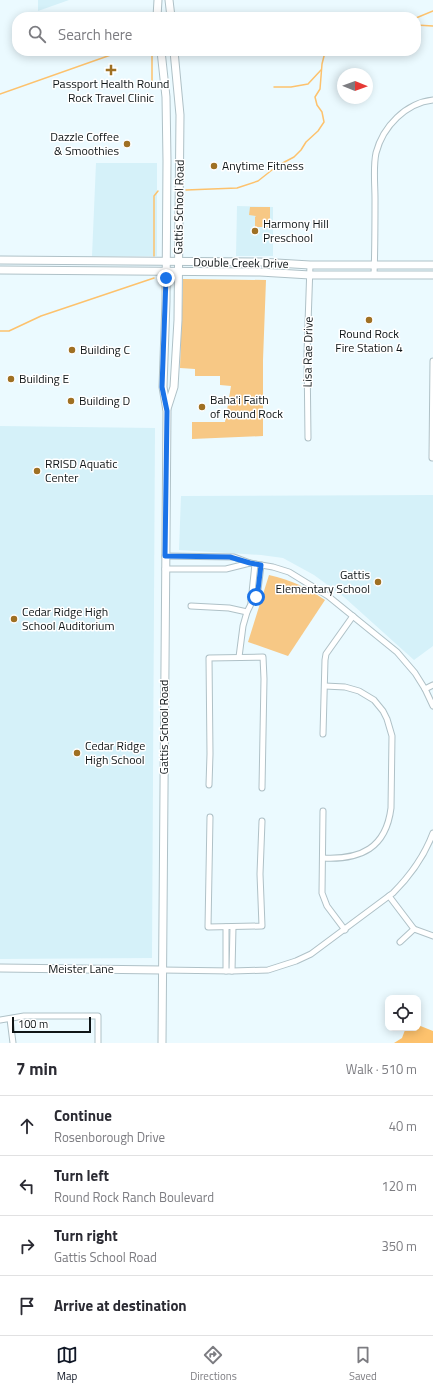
<!DOCTYPE html>
<meta charset="utf-8">
<style>
:root{--surface:#fff;--page:#f2f2f3;--text:#2b2b33;--muted:#7c7c81;--line:#e1e1e2;--accent:#111827}
body{margin:0;font-family:"Titillium Web",sans-serif;background:var(--page);color:var(--text)}
.controls{position:absolute;right:12px;bottom:12px;display:grid;overflow:hidden;border-radius:8px;box-shadow:0 2px 10px #0003}
.controls button{width:36px;height:36px;display:grid;place-items:center;padding:0;border:0;border-bottom:1px solid var(--line);background:var(--surface);color:var(--text);font:20px sans-serif}
.compass{position:absolute;left:337px;top:68px;width:36px;height:36px;border-radius:50%;background:var(--surface);box-shadow:0 2px 10px #0003;rotate:91deg}
.scale{position:absolute;left:12px;bottom:10px;width:79px;box-sizing:border-box;padding-left:4px;border:2px solid #0f1517;border-top:0;font-size:11px;line-height:14px;white-space:nowrap;color:#0f1517;-webkit-text-stroke:3px #fff;paint-order:stroke}
.stop{position:absolute;width:12px;height:12px;margin:-9px;border:3px solid #1a73e8;border-radius:50%;background:#fff}
.stop.end{background:#1a73e8;border-color:#fff;box-shadow:0 1px 4px #0008}
.list{margin:0;padding:0;list-style:none}
h2{display:flex;justify-content:space-between;align-items:center;height:52px;margin:0;padding:0 16px;font-size:17px}
h2 small{font-size:13px;font-weight:400;color:var(--muted)}
.list li{display:grid;grid-template-columns:26px 1fr auto;gap:12px;align-items:center;box-sizing:border-box;height:60px;padding:0 16px;border-top:1px solid var(--line)}
.list b{display:block;font-size:15px;white-space:nowrap}
.list p{margin:0;font-size:13px;white-space:nowrap;color:var(--muted)}
.list em{font-size:13px;font-style:normal;color:var(--muted)}
.icon{flex:none;width:22px;height:22px;fill:none;stroke:currentColor;stroke-width:2;stroke-linecap:round;stroke-linejoin:round}
.map{position:relative;flex:none;width:433px;height:1043px;overflow:hidden}
.search{position:absolute;background:var(--surface);box-shadow:0 2px 10px #0003;left:12px;right:12px;top:12px;height:44px;display:flex;align-items:center;gap:10px;box-sizing:border-box;padding:0 14px;border-radius:16px;color:var(--muted);font-size:15px}
.sheet{height:292px;background:var(--surface)}
nav{display:flex;justify-content:space-around;align-items:center;box-sizing:border-box;height:56px;border-top:1px solid var(--line);background:var(--surface);font-size:11px;color:var(--muted)}
nav a{display:grid;justify-items:center;gap:2px}
nav .on{color:var(--accent)}
.map>svg:first-child{display:block}
.built{fill:#d5f1f9}
.green{fill:#f7c885}
.water{fill:#fdc26d}
.lines{fill:none;stroke-linecap:round;stroke-linejoin:round}
.stream{stroke:#fdc26d;stroke-width:1.5}
.street-casing{stroke:#afc1c7;stroke-width:7}
.secondary-casing{stroke:#afc1c7;stroke-width:9}
.street{stroke:#fff;stroke-width:5}
.secondary{stroke:#fff;stroke-width:7}
.route{stroke:#1a73e8;stroke-width:5}
.poi-dot{fill:#9f7023;stroke:#fff;stroke-width:1.5}
.labels{text-anchor:middle;stroke-width:3;stroke-linejoin:round;paint-order:stroke}
.poi-label{font-size:12px;fill:#0f1517;stroke:#fff;text-anchor:start}
.street-label{font-size:12px;fill:#0f1517;stroke:#fff}
</style>
<div class="map">
<svg width="433" height="1043" viewBox="0 0 433 1043">
<rect width="100%" height="100%" fill="#ebfaff"/>
<g class="built">
<path d="M38,0h31l-31,11z"/>
<path d="M96,163h61v93h-65z"/>
<path d="M237,206l36,1v49h-37z"/>
<path d="M0,426l155,2 -3,530 -152,1z"/>
<path d="M433,495v151l-19,14 -70,-63 -30,-22 -31,-17 -22,-3 -82,-5 2,-54z"/>
</g>
<g class="green">
<path d="M250,207h20v20h-15v-10l1,-1 -7,-1z"/>
<path d="M183,279l83,1 -3,80v76l-71,3v-17h33l6,-36 -11,-1v-9h-25v-7l-15,-1z"/>
<path d="M269,575c22,5 37,12 56,25l-37,56 -40,-14z"/>
</g>
<path class="water" d="M418,1025l15,6v12h-39l8,-5 3,-8v-2h13z"/>
<g class="lines">
<g class="stream">
<path d="M416,18l17,-7"/>
<path d="M416,25l17,1"/>
<path d="M152,51v35l2,-1"/>
<path d="M274,87h17l17,-3 13,-14"/>
<path d="M0,94l122,-43"/>
<path d="M186,190l51,-2 21,-7 19,-15 17,-9 7,-7 5,-8 12,-11 6,-9 -2,-10 -5,-7 -2,-8 5,-8 2,-25 2,-8 5,-5"/>
<path d="M154,256v-60l4,-5"/>
<path d="M0,331h9l32,-15 113,-38"/>
</g>
<g class="street-casing">
<g id="street">
<path d="M374,275c1,-25 1,-50 1,-76 0,-15 -2,-32 1,-46 7,-27 30,-50 57,-53"/>
<path d="M433,361l-1,97h1"/>
<path d="M308,438l-1,-85 3,-88"/>
<path d="M165,556l69,1 16,6 23,4 16,5 39,24 69,56 18,21 10,16 8,17"/>
<path d="M165,569h61l24,-6"/>
<path d="M251,602l4,-38"/>
<path d="M191,606l38,2 18,4"/>
<path d="M239,657l4,-31 4,-14 11,-22 3,-25"/>
<path d="M425,689l8,-4"/>
<path d="M323,734l2,-74 1,-6 27,-38"/>
<path d="M209,785l1,-31 -1,-96 54,-1 1,22 -2,109"/>
<path d="M323,811l-1,82 5,13 18,24"/>
<path d="M210,817l-2,110 54,-1 -2,-52 2,-53"/>
<path d="M323,858c38,2 63,-10 68,-50l1,-72 -5,-17 -4,-8 -9,-11 -15,-9 -14,-4 -20,-1"/>
<path d="M389,896l25,33 19,7"/>
<path d="M400,942l14,-13"/>
<path d="M162,970l70,1 36,-1 28,-9 15,-7 82,-61c17,-17 31,-36 40,-60"/>
<path d="M226,971v-44"/>
<path d="M232,971l1,-44"/>
<path d="M10,1019l3,24"/>
<path d="M0,1020l24,-4h74v27"/>
</g>
</g>
<g class="secondary-casing">
<g id="secondary">
<path d="M169,0l2,17"/>
<path d="M157,17l1,-17"/>
<path d="M161,51l5,46 1,64 -1,140 -3,86 4,24 -5,632"/>
<path d="M0,260l260,2 50,3h123"/>
<path d="M0,270l260,2 50,3h123"/>
<path d="M167,409l7,-22 4,-67 2,-205 -6,-64"/>
<path d="M0,968l162,2"/>
</g>
</g>
<use href="#street" class="street"/>
<use href="#secondary" class="secondary"/>
</g>
<g class="lines">
<path class="route" d="M166,278l-4,109 5,24 -2,145 65,1 20,6 11,2 -3,25 -2,7"/>
</g>
<g class="poi-dot">
<path d="M109 64h4v4h4v4h-4v4h-4v-4h-4v-4h4z"/>
<circle cx="127" cy="144" r="4"/>
<circle cx="214" cy="166" r="4"/>
<circle cx="255" cy="231" r="4"/>
<circle cx="369" cy="320" r="4"/>
<circle cx="72" cy="350" r="4"/>
<circle cx="11" cy="379" r="4"/>
<circle cx="71" cy="401" r="4"/>
<circle cx="202" cy="407" r="4"/>
<circle cx="37" cy="471" r="4"/>
<circle cx="378" cy="582" r="4"/>
<circle cx="14" cy="619" r="4"/>
<circle cx="77" cy="753" r="4"/>
</g>
<g class="labels">
<g class="poi-label">
<text x="111" y="88" text-anchor="middle">Passport Health Round<tspan x="111" dy="14">Rock Travel Clinic</tspan></text>
<text x="119" y="141" text-anchor="end">Dazzle Coffee<tspan x="119" dy="14">&amp; Smoothies</tspan></text>
<text x="222" y="170">Anytime Fitness</text>
<text x="263" y="228">Harmony Hill<tspan x="263" dy="14">Preschool</tspan></text>
<text x="369" y="338" text-anchor="middle">Round Rock<tspan x="369" dy="14">Fire Station 4</tspan></text>
<text x="80" y="354">Building C</text>
<text x="19" y="383">Building E</text>
<text x="210" y="404">Baha'i Faith<tspan x="210" dy="14">of Round Rock</tspan></text>
<text x="79" y="405">Building D</text>
<text x="45" y="468">RRISD Aquatic<tspan x="45" dy="14">Center</tspan></text>
<text x="370" y="579" text-anchor="end">Gattis<tspan x="370" dy="14">Elementary School</tspan></text>
<text x="22" y="616">Cedar Ridge High<tspan x="22" dy="14">School Auditorium</tspan></text>
<text x="85" y="750">Cedar Ridge<tspan x="85" dy="14">High School</tspan></text>
</g>
<g class="street-label">
<text transform="translate(179 207) rotate(-89)" y="4">Gattis School Road</text>
<text transform="translate(241 263) rotate(1)" y="4">Double Creek Drive</text>
<text transform="translate(308 352) rotate(-89)" y="4">Lisa Rae Drive</text>
<text transform="translate(164 727) rotate(-90)" y="4">Gattis School Road</text>
<text x="81" y="973">Meister Lane</text>
</g>
</g>
</svg>
<div class="controls">
<button><svg class="icon" aria-label="locate" viewBox="0 0 24 24"><circle cx="12" cy="12" r="6"/><path d="M12 2v4M12 18v4M2 12h4M18 12h4"/></svg></button>
</div>
<svg class="compass" viewBox="-18 -18 36 36"><path d="M0-13l5 13h-10z" fill="#e53935"/><path d="M0 13l5-13h-10z" fill="#7c7c81"/></svg>
<div class="scale">100 m</div>
<div class="stop" style="left:256px;top:597px"></div>
<div class="stop end" style="left:166px;top:278px"></div>
<div class="search"><svg class="icon" aria-label="search" viewBox="0 0 24 24"><circle cx="10" cy="10" r="6"/><path d="M15 15l6 6"/></svg>Search here</div>
</div>
<section class="sheet">
<h2>7 min<small>Walk · 510 m</small></h2>
<ul class="list">
<li><svg class="icon" aria-label="ahead" viewBox="0 0 24 24"><path d="M12 20V5M6 11l6-6 6 6"/></svg><div><b>Continue</b><p>Rosenborough Drive</p></div><em>40 m</em></li>
<li><svg class="icon" aria-label="left" viewBox="0 0 24 24"><path d="M17 20v-9H6M10 6l-5 5 5 5"/></svg><div><b>Turn left</b><p>Round Rock Ranch Boulevard</p></div><em>120 m</em></li>
<li><svg class="icon" aria-label="right" viewBox="0 0 24 24"><path d="M7 20v-9h11M14 6l5 5-5 5"/></svg><div><b>Turn right</b><p>Gattis School Road</p></div><em>350 m</em></li>
<li><svg class="icon" aria-label="arrive" viewBox="0 0 24 24"><path d="M6 21V4h12l-3 4 3 4H6"/></svg><div><b>Arrive at destination</b></div></li>
</ul>
</section>
<nav>
<a class="on"><svg class="icon" aria-label="map" viewBox="0 0 24 24"><path d="M3 6l6-2 6 2 6-2v14l-6 2-6-2-6 2zM9 4v14M15 6v14"/></svg>Map</a>
<a><svg class="icon" aria-label="directions" viewBox="0 0 24 24"><path d="M12 3l9 9-9 9-9-9zM9 14v-3h6M13 9l2 2-2 2"/></svg>Directions</a>
<a><svg class="icon" aria-label="saved" viewBox="0 0 24 24"><path d="M7 4h10v16l-5-4-5 4z"/></svg>Saved</a>
</nav>
